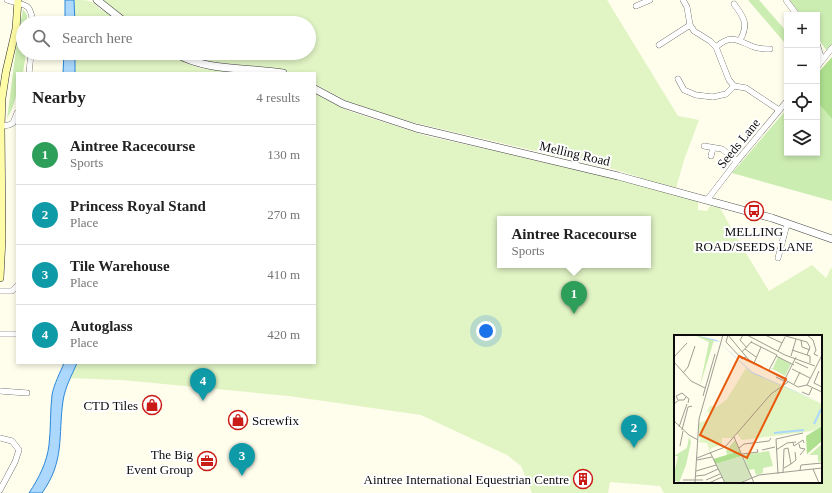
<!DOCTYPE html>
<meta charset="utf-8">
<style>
:root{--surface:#fff;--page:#f2f2f2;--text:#222;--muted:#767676;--line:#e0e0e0;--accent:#ca1c17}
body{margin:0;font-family:Georgia,serif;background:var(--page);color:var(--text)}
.controls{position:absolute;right:12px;top:12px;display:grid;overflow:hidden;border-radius:0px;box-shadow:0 2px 6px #0003}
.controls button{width:36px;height:36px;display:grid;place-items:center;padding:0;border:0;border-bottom:1px solid var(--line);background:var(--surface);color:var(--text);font:20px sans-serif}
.you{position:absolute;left:486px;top:331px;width:14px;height:14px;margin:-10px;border:3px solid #fff;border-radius:50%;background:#1a73e8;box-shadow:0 0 0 6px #1a73e833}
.badge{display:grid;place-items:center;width:26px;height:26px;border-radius:50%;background:var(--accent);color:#fff;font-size:13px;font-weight:700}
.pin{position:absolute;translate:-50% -33px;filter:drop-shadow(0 1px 2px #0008)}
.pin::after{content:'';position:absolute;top:21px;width:14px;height:12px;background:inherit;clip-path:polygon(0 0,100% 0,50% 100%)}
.popup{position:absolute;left:497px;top:216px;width:154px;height:52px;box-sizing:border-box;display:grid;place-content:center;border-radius:0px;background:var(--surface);filter:drop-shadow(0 1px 3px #0005);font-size:13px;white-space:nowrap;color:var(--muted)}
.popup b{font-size:15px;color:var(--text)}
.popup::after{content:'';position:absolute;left:50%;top:100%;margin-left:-8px;border:8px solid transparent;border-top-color:var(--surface)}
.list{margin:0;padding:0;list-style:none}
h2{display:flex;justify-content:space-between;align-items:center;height:52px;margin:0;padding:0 16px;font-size:17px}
h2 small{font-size:13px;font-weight:400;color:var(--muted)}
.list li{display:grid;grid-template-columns:26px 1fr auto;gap:12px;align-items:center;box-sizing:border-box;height:60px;padding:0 16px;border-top:1px solid var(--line)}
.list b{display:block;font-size:15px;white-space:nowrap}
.list p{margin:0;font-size:13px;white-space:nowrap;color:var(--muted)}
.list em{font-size:13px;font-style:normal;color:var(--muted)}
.icon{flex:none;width:22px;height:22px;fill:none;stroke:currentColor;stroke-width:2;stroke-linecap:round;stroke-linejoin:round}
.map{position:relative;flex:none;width:832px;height:493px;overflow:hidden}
.search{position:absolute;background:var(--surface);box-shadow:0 2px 6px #0003;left:16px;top:16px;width:300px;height:44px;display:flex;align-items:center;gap:10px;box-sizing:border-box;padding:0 14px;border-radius:22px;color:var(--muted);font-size:15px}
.panel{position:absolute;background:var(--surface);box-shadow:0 2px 6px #0003;left:16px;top:72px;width:300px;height:292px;border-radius:0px}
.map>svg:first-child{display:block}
.green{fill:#ccedb2}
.forest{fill:#aee08f}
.pitch{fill:#e0f4c4;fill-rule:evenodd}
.water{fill:#abd8fc;stroke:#2b87da}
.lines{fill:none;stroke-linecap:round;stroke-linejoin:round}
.minor-casing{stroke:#3f3f3f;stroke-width:6}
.tertiary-casing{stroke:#3f3f3f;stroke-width:8}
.secondary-casing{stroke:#2e2e2e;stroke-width:8}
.minor{stroke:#fff;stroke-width:5.5}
.tertiary{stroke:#fff;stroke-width:7}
.secondary{stroke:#fffca7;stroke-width:7}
.labels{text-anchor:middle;stroke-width:4;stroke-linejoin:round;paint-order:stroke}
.street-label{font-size:13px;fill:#0c0c0c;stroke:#fff}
.poi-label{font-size:13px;fill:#0c0c0c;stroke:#fff;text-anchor:end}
.inset-river{fill:none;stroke:#abd8fc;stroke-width:2}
.inset-road{fill:none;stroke:#9e9d92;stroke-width:1}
.view{fill:#e8590c;fill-opacity:0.15;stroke:#e8590c;stroke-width:2}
.inset-edge{fill:none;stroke:#0c0c0c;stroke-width:2}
</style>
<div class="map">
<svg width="832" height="493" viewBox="0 0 832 493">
<rect width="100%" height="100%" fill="#fffdec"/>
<g class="green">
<path d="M748,0h11l28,32v7l-3,3z"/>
<path d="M790,0h42v44l-5,7 -10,-14v-22h-16z"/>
<path d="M23,9l4,6v8h-4v30h3l-3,20h-6c0,21 0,27 -10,46l9,-70z"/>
<path d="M817,102l15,17v82l-100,-28 55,-64v44h30z"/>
</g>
<path class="forest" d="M832,57v62l-15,-17v-28z"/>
<g class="pitch">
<path d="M74,0c15,0 18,0 28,11l2,-9 -2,-2h505l71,116 21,4 -15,40 -8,28 -10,-3 5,10h2l25,6v9l9,1 3,-5 10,2 18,32 31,51 43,-26 14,13 5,-10 1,1v224h-168l-4,-7 -50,-4 -2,11h-76l-11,-27 -14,-11 -86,-40 -132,-19 -167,-16 -52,-2 7,-15h238v-270l34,18 78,25 150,33 65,17 -3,-9 -26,-8 -202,-47 -61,-19 -35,-19v-11h-22l-21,-5 -57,-5 -27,-7 -7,-3h128v-30h-176l-8,-5 -4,5h-46zM500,219h148v46h-148zM675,336h146v146h-146z"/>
<path d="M75,53h92l21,11 12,4 43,5h-168z"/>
</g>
<g class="water">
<path d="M65,0h9l1,23h-10z"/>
<path d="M64,53h11v20h-12z"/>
<path d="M64,363h13c-5,12 -12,24 -14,38 -5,35 2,60 -21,92h-13c10,-15 18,-31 20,-48 2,-17 1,-34 3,-50 2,-11 8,-22 12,-32z"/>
</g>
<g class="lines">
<g class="minor-casing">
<g id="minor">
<path d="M7,0c18,6 23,1 26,23"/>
<path d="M683,0l4,7 3,18 4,6 16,10 6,6 13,33 5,6 12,2 33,22"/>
<path d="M786,0l11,15"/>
<path d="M734,4c10,13 15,21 6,36"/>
<path d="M636,6l14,-6"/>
<path d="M817,44l5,16"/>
<path d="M659,45l31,-20"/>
<path d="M716,47c16,-14 22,-6 38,0 5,2 11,2 16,2"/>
<path d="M817,67l15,-19"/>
<path d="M29,73l2,-20"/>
<path d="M678,79l6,11 12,5 17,2 13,-3 8,-8"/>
<path d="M1,126l8,-1 4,-2 4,-10"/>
<path d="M704,146l18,3 15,12"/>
<path d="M711,156l2,-8"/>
<path d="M707,200l30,-39 50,-60"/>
<path d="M778,258l9,-34"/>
<path d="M0,291h12l5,-5"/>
<path d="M0,334h17"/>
<path d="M0,391l27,2"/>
<path d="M0,438l12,3 7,9 -4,12 -15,28"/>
</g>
</g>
<g class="tertiary-casing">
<g id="tertiary">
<path d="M97,0l29,23"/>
<path d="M175,53c32,19 73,14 108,20"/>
<path d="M315,89l28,15 73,24 202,48 154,42 60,21"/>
</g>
</g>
<g class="secondary-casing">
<path id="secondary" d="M0,278l2,-40 -1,-112 1,-28 4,-26 10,-43 2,-29"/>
</g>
<use href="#minor" class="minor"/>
<use href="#tertiary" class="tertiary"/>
<use href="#secondary" class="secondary"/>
</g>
<defs>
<g id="bus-ring" transform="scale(1)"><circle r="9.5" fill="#fff" stroke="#ca1c17" stroke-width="1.5"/><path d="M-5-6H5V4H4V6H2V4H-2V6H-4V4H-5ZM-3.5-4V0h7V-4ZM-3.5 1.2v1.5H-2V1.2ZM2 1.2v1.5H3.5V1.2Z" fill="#ca1c17"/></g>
<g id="shop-ring" transform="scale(1)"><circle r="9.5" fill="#fff" stroke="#ca1c17" stroke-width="1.5"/><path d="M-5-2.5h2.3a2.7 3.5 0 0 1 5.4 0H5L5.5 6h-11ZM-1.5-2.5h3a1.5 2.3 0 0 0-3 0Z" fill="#ca1c17"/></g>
<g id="office-ring" transform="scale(1)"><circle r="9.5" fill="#fff" stroke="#ca1c17" stroke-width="1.5"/><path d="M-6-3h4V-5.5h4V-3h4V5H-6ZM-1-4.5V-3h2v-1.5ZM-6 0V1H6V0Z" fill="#ca1c17"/></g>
<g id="building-ring" transform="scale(1)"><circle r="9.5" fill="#fff" stroke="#ca1c17" stroke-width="1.5"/><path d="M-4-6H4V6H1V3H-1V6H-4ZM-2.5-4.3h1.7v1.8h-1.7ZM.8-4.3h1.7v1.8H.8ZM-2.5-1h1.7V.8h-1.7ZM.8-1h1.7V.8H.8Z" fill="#ca1c17"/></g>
</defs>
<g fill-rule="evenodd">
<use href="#bus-ring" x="754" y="211"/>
<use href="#shop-ring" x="152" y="405"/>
<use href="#shop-ring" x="238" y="420"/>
<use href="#office-ring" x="207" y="461"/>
<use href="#building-ring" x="583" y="479"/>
</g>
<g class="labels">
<g class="street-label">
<text transform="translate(738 143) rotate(-51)" y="5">Seeds Lane</text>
<text transform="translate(575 153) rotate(13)" y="5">Melling Road</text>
</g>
<g class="poi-label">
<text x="754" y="236" text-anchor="middle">MELLING<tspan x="754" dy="15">ROAD/SEEDS LANE</tspan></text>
<text x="138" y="410">CTD Tiles</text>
<text x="252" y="425" text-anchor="start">Screwfix</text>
<text x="193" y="459">The Big<tspan x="193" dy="15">Event Group</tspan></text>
<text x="569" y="484">Aintree International Equestrian Centre</text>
</g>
</g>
<g transform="translate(674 335)">
<rect width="148" height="148" fill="#fffdec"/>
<path d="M20,0l20,5 -14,46 9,-44zM104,22l13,7 -6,12 -14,-8h2zM15,102l2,5 -5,23 -7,18h-4l3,-2h-4v-8l4,-17h-4l13,-8zM61,105l5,11 -13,4 -1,-4zM148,109v17l-4,1v-7h-9zM95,116l4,15 -10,2v5l-7,2 -2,-6 -5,1 -6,-15z" fill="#ccedb2"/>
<path d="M148,91v15l-15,13 -1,-18zM66,116l2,5 -26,8 -3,-5z" fill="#aee08f"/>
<path d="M68,121l10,21 -13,6h-14l-9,-19z" fill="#d3e3bb"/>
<path d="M72,33l6,5 31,13 -2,2 3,-2 38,18v22l-10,5 -70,9 -6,-7 -3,5h-11v7l-11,3 -1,4 -3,-9 -9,-1 3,-3 -2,-2v-14l10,-4 2,-5 -4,-3 3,-5 7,1 10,-8z" fill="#e0f4c4"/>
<path d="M21,0l22,5 35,32 70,31 -70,-30 -33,-31z" fill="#abd8fc"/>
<path class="inset-river" d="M140,89l7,-15M100,98l30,-3"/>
<path class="inset-road" d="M54,0l-2,7 16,17 4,-2M54,0l21,25 49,27 9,-2 15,7M69,0l-3,5 7,8M73,0l38,20 30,11M91,0l17,8M108,0l25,7 3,5 -3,8M133,0l6,5 3,10 -2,4 4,2M127,5l1,7 8,3M77,7l26,13M71,14l11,8M118,15l18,6v7M104,16l7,-14M68,17l10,-11M102,21l18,9M117,21l5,-17M0,22l13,-14M0,27l17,19 14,7M121,27l13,6M80,28l7,-16M118,34l18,9M95,35l8,-15M145,36l-5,12 8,4M9,38l5,-6 7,-21M102,42l8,4 12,-24M120,49l6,-12M133,50l15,-30M128,57l7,3 3,-7M29,61l12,-42M4,65l-2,-4 6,-3 7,6 -1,4M0,69l5,-4h5l2,-3M0,86l15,14 9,5M5,92l8,-23M8,95l6,-23 4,-1M60,102l20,46M119,108l1,3 9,-6 1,3M125,109l1,4 5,1 -5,6M6,111l3,-15M65,113l5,-4 25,-3 2,-3M88,115l13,-3M102,115l11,-7 9,-1M36,117l15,31M68,119l16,-2 -1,-3M23,123l28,-11 46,-53 17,-12M23,125l15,-3M117,129l5,-4 -1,-8M139,134l6,14M126,135l1,-5 21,-2M22,136l20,-6M109,138l1,-24 4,-1 3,16 -7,4M104,139l-2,-35 27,-6M22,141l9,-1 13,-6M9,145h20M32,145l14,-6M21,148l4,-64 24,-84M35,148l13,-6M66,148l19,-8 63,-7"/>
<path class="view" d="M65,21l47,23 -39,79 -47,-23z"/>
<rect width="148" height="148" class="inset-edge"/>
</g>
</svg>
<div class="controls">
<button>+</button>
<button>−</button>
<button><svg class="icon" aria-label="locate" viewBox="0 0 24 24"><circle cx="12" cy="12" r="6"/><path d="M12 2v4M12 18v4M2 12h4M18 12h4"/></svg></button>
<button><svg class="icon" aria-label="layers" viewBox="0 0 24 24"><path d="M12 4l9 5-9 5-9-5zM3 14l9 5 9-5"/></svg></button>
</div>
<div class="you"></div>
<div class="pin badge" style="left:574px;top:314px;background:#2e9e5b">1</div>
<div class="popup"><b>Aintree Racecourse</b>Sports</div>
<div class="pin badge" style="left:634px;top:448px;background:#0f9aa8">2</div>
<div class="pin badge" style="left:242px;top:476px;background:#0f9aa8">3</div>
<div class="pin badge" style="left:203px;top:401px;background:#0f9aa8">4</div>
<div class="search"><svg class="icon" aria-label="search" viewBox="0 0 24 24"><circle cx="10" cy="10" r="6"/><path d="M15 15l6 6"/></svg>Search here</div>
<section class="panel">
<h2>Nearby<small>4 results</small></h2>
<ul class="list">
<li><span class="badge" style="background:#2e9e5b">1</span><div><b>Aintree Racecourse</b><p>Sports</p></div><em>130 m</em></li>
<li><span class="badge" style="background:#0f9aa8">2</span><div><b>Princess Royal Stand</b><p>Place</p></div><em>270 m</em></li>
<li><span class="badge" style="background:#0f9aa8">3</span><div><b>Tile Warehouse</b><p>Place</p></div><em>410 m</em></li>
<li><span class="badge" style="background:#0f9aa8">4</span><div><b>Autoglass</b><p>Place</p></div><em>420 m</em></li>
</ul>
</section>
</div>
